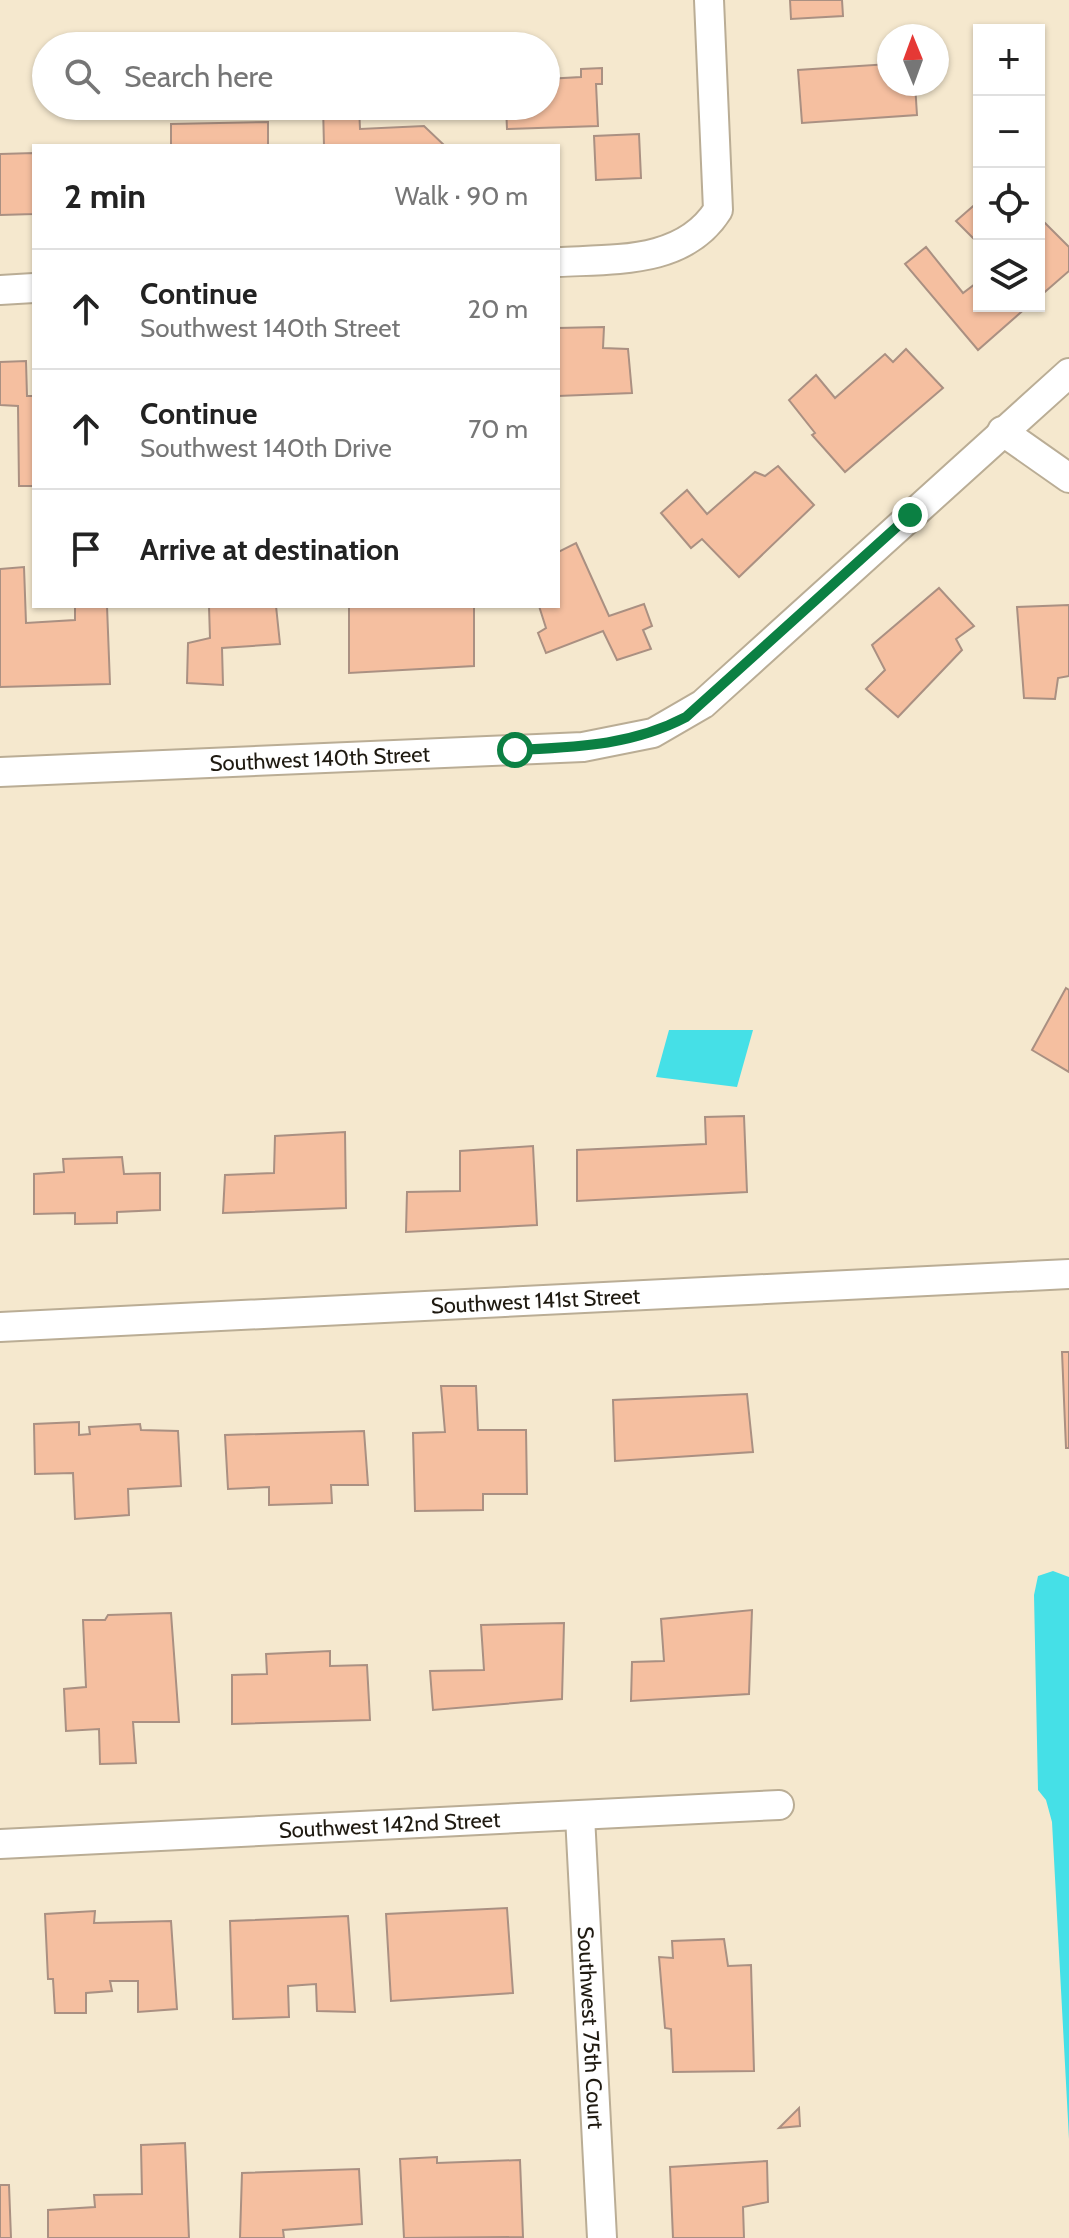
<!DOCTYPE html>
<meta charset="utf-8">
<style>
:root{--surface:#fff;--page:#f2f2f2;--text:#222;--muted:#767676;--line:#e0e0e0}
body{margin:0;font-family:Cabin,sans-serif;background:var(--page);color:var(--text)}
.controls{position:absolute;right:24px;top:24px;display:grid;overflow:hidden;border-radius:0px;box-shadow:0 2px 6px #0004}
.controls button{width:72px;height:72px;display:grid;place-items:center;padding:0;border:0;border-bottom:2px solid var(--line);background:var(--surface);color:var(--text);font:40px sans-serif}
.compass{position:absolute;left:877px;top:24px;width:72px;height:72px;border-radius:50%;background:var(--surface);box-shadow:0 2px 6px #0004;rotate:359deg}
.stop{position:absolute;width:24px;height:24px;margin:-18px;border:6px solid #0b8043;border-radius:50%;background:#fff}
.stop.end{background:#0b8043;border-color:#fff;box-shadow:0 2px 8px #0008}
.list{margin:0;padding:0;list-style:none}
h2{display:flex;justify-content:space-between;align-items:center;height:104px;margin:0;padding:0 32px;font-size:34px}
h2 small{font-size:26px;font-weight:400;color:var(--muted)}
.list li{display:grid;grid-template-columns:52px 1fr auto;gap:24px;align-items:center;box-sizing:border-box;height:120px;padding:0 32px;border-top:2px solid var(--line)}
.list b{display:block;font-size:30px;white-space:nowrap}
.list p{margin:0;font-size:26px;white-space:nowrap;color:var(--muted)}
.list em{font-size:26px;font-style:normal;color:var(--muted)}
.icon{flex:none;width:44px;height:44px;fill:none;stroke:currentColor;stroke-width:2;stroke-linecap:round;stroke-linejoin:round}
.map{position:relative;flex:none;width:1069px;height:2238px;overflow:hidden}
.search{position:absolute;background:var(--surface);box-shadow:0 2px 6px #0004;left:32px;top:32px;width:528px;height:88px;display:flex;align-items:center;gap:20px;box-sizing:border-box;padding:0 28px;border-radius:44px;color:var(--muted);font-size:30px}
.panel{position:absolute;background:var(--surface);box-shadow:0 2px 6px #0004;left:32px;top:144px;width:528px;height:464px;border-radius:0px}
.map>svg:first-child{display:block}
.water{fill:#45e0e7}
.building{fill:#f5bfa0;stroke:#aa9082;stroke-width:2}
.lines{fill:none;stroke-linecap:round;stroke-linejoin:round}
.minor-casing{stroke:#baad95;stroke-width:32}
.minor{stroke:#fff;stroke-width:28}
.route{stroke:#0b8043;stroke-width:10}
.labels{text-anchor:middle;stroke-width:7;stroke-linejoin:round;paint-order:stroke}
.street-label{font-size:22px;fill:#1f1a11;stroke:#fff}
</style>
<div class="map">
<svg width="1069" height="2238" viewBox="0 0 1069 2238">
<rect width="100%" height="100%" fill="#f5e8ce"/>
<g class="water">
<path d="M669,1030h84l-16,57 -81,-10z"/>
<path d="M1053,1571l16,6v562l-17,-317 -6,-22 -8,-10 -4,-195 4,-19z"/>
</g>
<g class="building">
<path d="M790,0h52l1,16 -52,3z"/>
<path d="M889,64v20h26l2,31 -115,8 -4,-53z"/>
<path d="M602,68v16h-6l2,42 -91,3 -1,-23h40v-27l35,-2v-8z"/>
<path d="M323,106h36l1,23 64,-3 21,20h-121z"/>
<path d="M268,122v24h-97v-22z"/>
<path d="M639,134l2,44 -45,2 -2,-44z"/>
<path d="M34,153v61l-34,1v-61z"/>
<path d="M979,201v43l-23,-23z"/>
<path d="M1045,223l24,24v24l-30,26v-69z"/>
<path d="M926,247l37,46 16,-12v25h49l-50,44 -73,-86z"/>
<path d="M604,327l-1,21 25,1 4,44 -74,3v-68z"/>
<path d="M906,349l37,39 -98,84 -33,-37 3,-2 -26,-33 27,-25 19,23 50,-44 8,8z"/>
<path d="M26,361l1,35h7v90h-15l-1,-80 -18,-1v-43z"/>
<path d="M778,466l36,39 -75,72 -37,-38 -11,9 -30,-35 26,-23 20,24 48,-42 10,4z"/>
<path d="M576,543l33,73 35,-12 8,22 -9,4 8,19 -34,11 -14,-29 -57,22 -8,-20 8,-5 -7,-22h19v-54z"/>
<path d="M24,567l2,56 49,-3v-14h32l3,78 -110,3v-118z"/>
<path d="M939,588l35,38 -18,13 6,11 -64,67 -32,-28 19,-19 -13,-25z"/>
<path d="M1069,605v71l-11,2 -3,21 -31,-1 -7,-91z"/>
<path d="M209,606h67l4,38 -58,4 1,37 -36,-2 1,-40 22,-5z"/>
<path d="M349,606h125v60l-125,7z"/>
<path d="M1066,988l3,2v82l-37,-22z"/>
<path d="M744,1116l3,76 -170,9v-51l129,-6 -1,-27z"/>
<path d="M345,1132l1,76 -123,5 2,-38 49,-2 1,-37z"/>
<path d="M533,1146l4,79 -131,7 1,-40 53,-1v-40z"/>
<path d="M122,1157l2,17 36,-1v37l-43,2v11l-42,1v-11l-41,1v-40l30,-2 -1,-13z"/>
<path d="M1062,1352h7v96h-3z"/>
<path d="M441,1386h35l2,44h48l1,64h-44v16l-68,1 -2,-78 32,-1z"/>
<path d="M747,1394l6,58 -138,9 -2,-61z"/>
<path d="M79,1422v13l11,-1 -1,-7 51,-3 1,6 37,1 3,55 -53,3 1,26 -54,4 -2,-46 -38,1 -1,-50z"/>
<path d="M364,1431l4,54h-37l1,18 -63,2v-18l-41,2 -3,-54z"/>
<path d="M752,1610l-3,84 -118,7 1,-39 32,-1 -3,-42z"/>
<path d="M171,1613l8,109h-46l3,41 -36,1 -1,-35 -33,2 -2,-42 22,-2 -3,-67h22l3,-5z"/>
<path d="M564,1623l-2,76 -129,11 -3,-39 54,-1 -3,-45z"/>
<path d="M330,1651v15l37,-1 3,55 -138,4v-49l35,-1 -1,-20z"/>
<path d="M507,1908l6,85 -122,8 -5,-87z"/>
<path d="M95,1911l-1,12 77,-2 6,88 -39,3v-31h-28l2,10 -26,2v20h-31l-2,-34h-5l-3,-65z"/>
<path d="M348,1916l7,96 -38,-1 -1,-27 -28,2 1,31 -56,2 -3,-98z"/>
<path d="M724,1939l4,27 23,-1 3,106 -81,1 -2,-43 -6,-1 -6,-71 14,1 -1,-17z"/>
<path d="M799,2108l1,18 -21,2z"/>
<path d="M185,2143l4,95h-141v-28l47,-3 -1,-12 48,-1 -1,-49z"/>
<path d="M437,2157v6l83,-3 3,77 -119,1 -4,-79z"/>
<path d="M767,2161l1,41 -25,5 1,31h-71l-3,-71z"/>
<path d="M359,2169l3,55 -79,6 1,8h-44l2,-65z"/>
<path d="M0,2185h9l2,53h-11z"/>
</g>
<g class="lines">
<g class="minor-casing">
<g id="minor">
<path d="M558,262c57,-3 126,2 160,-52l-9,-210"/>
<path d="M0,290l34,-2"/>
<path d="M1002,431l67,47"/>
<path id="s1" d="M0,772l583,-25 70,-14 50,-29 366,-331"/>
<path id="s2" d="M0,1327l1069,-53"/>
<path id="s3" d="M580,1816l22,422"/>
<path id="s4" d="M0,1844l779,-39"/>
</g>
</g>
<use href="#minor" class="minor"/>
</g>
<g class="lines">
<path class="route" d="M515,750c60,-3 116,-4 171,-33l224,-202"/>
</g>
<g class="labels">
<g class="street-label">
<text dy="8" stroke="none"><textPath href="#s1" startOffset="320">Southwest 140th Street</textPath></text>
<text dy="8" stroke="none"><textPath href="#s2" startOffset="536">Southwest 141st Street</textPath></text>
<text dy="8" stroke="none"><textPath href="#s4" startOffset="390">Southwest 142nd Street</textPath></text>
<text dy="8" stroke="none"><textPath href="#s3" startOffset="212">Southwest 75th Court</textPath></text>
</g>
</g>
</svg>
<div class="controls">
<button>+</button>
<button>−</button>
<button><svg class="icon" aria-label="locate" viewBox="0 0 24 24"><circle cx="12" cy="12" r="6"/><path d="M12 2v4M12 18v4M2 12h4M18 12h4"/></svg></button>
<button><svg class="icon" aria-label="layers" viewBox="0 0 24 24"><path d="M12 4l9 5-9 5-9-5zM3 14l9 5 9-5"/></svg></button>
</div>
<svg class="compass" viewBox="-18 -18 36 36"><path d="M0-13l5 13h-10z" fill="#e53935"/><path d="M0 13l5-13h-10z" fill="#767676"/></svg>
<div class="stop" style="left:515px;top:750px"></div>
<div class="stop end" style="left:910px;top:515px"></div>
<div class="search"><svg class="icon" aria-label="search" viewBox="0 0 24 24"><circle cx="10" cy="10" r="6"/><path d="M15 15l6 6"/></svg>Search here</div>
<section class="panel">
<h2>2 min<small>Walk · 90 m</small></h2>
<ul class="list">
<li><svg class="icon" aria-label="ahead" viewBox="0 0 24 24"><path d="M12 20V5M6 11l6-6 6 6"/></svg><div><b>Continue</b><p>Southwest 140th Street</p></div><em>20 m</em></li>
<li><svg class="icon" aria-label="ahead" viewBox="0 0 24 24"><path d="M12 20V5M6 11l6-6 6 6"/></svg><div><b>Continue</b><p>Southwest 140th Drive</p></div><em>70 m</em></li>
<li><svg class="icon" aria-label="arrive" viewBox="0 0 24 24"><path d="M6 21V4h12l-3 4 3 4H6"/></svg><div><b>Arrive at destination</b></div></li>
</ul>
</section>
</div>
